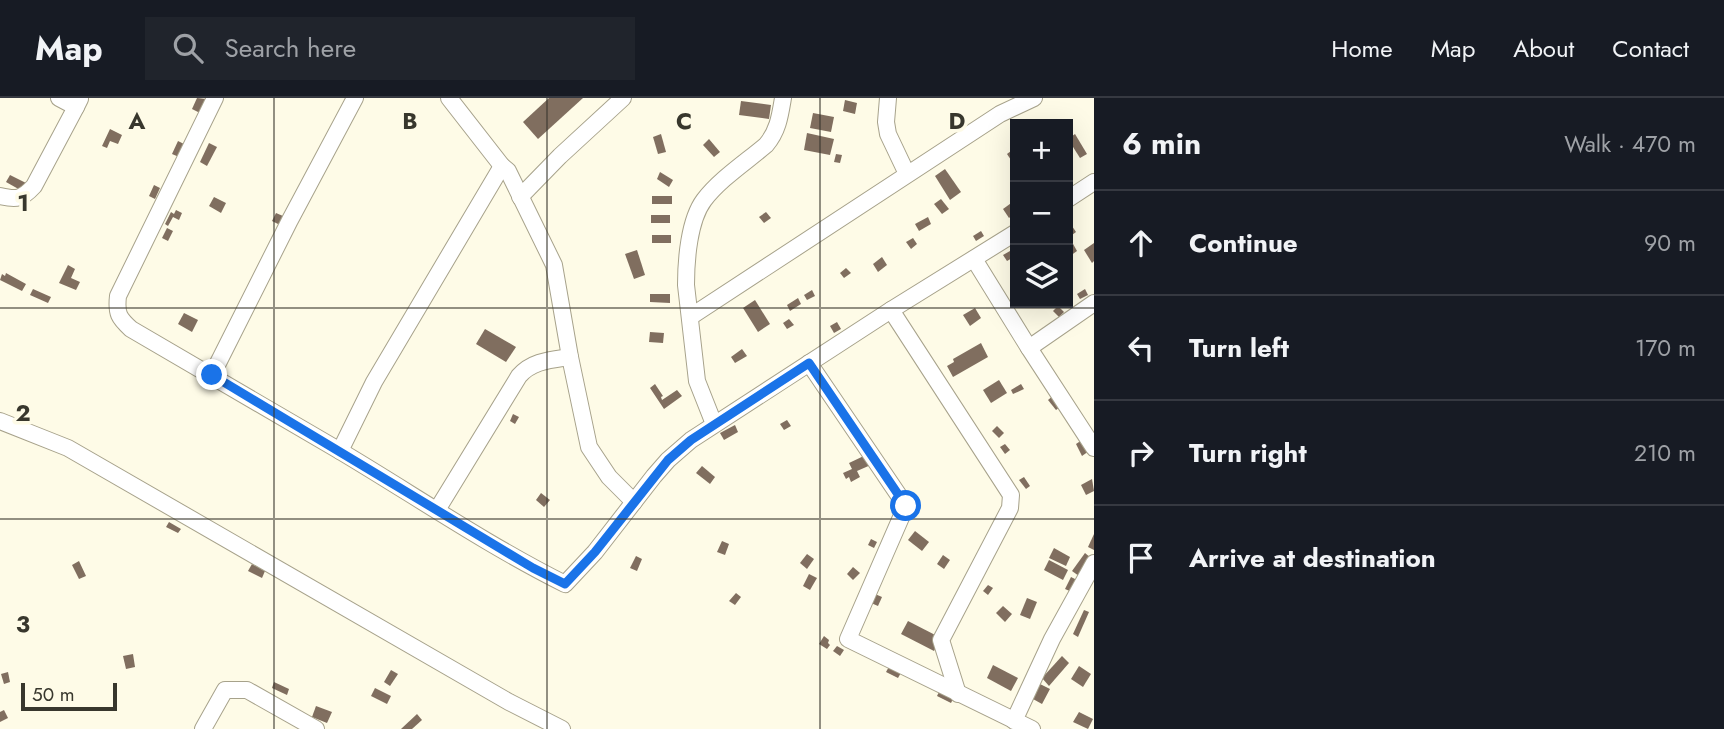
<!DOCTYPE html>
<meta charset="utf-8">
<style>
:root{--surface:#171b24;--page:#20242c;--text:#f1f3f6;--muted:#9ea1a6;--line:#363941}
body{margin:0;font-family:Jost,sans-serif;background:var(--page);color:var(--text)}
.controls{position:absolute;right:21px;top:21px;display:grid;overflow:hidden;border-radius:0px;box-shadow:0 7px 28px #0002}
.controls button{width:63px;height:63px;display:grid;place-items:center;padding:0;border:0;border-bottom:2px solid var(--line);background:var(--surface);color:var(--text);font:35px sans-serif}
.scale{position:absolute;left:21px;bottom:18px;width:96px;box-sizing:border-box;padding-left:7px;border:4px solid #38372d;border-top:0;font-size:19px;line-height:24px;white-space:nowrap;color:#38372d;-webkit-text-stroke:5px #fefbe7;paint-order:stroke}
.stop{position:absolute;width:21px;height:21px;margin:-16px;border:5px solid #1a73e8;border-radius:50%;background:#fff}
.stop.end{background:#1a73e8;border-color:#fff;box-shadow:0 2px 7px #0008}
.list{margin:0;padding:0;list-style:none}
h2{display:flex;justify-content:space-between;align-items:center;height:91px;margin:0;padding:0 28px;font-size:30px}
h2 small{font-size:23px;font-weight:400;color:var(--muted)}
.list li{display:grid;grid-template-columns:46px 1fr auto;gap:21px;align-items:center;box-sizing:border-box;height:105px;padding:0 28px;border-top:2px solid var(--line)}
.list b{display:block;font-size:26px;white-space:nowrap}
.list em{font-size:23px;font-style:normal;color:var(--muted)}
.icon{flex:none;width:38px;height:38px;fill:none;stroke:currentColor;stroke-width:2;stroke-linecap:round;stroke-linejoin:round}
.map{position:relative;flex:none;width:1094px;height:631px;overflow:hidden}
header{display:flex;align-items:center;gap:42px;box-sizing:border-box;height:98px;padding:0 35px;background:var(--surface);border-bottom:2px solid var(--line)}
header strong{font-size:33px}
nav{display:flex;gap:38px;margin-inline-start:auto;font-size:24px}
.search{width:490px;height:63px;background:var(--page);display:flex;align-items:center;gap:18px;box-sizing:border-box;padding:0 24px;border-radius:0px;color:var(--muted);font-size:26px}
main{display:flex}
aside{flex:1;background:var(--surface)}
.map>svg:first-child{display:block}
.building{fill:#806e5f}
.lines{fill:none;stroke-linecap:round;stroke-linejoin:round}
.minor-casing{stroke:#a7a28b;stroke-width:18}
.minor{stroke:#fff;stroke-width:16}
.route{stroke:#1a73e8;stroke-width:9}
.grid{fill:none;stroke:#38372d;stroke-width:2;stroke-opacity:0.55}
.grid-label{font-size:23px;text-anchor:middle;font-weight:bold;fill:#38372d;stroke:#fefbe7;stroke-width:7;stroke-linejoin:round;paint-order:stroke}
</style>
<header>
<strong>Map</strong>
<div class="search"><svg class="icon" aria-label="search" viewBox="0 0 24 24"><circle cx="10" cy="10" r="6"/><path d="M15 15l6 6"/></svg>Search here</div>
<nav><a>Home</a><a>Map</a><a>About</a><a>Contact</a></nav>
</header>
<main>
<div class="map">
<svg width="1094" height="631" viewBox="0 0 1094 631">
<rect width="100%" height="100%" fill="#fefbe7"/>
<g class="building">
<path d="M197,0l9,1 -6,14 -8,-4z"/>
<path d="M549,0h34l-45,41 -15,-17z"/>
<path d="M845,2l12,3 -2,11 -12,-3z"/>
<path d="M741,3l30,4 -2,14 -30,-4z"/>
<path d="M813,15l21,4 -3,15 -21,-4z"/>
<path d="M110,31l12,6 -4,9 -8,-3 -3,7 -5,-2z"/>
<path d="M807,35l27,6 -4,16 -26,-5z"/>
<path d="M661,36l5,18 -8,2 -5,-17z"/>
<path d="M1075,36l12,20 -7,4 -12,-19z"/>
<path d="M709,41l11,13 -6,5 -11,-12z"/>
<path d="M178,43l6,3 -5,13 -7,-3z"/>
<path d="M209,45l8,4 -10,19 -7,-4z"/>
<path d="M1015,50v18l-8,-12z"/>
<path d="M836,56l6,1 -2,8 -6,-1z"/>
<path d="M945,71l16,23 -11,8 -15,-24z"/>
<path d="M660,74l13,8 -4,7 -12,-8z"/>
<path d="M10,77l16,8 -4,8 -16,-9z"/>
<path d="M154,87l6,3 -5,11 -6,-3z"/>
<rect x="652" y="98" width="20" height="8"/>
<path d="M214,99l12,6 -5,10 -12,-7z"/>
<path d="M941,101l8,10 -7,5 -8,-10z"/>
<path d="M1014,103l1,12 -6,5 -6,-9z"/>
<path d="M176,112l6,3 -3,7 -6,-3 -5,9 -3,-2 6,-12 3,2z"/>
<path d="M766,114l5,6 -7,5 -5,-6z"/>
<path d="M276,115l7,3 -3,9 -8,-4z"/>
<rect x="651" y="117" width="19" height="8"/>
<path d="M928,119l3,7 -12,7 -4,-7z"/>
<path d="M1068,122l8,12 -4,3 -4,-6z"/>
<path d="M167,130l6,3 -5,10 -6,-3z"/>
<path d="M981,133l3,5 -8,5 -3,-5z"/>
<rect x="652" y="137" width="19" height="8"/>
<path d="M1068,137l9,16 -7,5 -2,-4z"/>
<path d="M913,140l4,6 -6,5 -5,-7z"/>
<path d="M1094,145v18l-2,2 -8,-13z"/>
<path d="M637,152l8,25 -11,4 -9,-25z"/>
<path d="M1010,153l4,6 -7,4 -4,-6z"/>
<path d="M882,159l5,8 -9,7 -5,-8z"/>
<path d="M68,167l7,4 -4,9 9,4 -4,8 -17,-7z"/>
<path d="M846,170l5,5 -7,5 -4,-5z"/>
<path d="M6,175l20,11 -4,7 -22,-11 2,-6 3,2z"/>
<path d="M33,191l18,8 -3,6 -18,-8z"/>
<path d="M1085,191l3,6 -8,4 -3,-5z"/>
<path d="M812,192l3,6 -8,4 -3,-5z"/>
<path d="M650,196h20v9l-20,-1z"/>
<path d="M798,200l3,6 -11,7 -3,-6z"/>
<path d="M755,202l15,24 -12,8 -15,-24z"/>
<path d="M1058,208l6,6 -5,5 -6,-6z"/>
<path d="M975,210l6,10 -11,8 -7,-11z"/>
<path d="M184,215l14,7 -6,12 -14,-8z"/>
<path d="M789,221l5,6 -7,4 -4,-6z"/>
<path d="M837,224l4,7 -7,4 -4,-7z"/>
<path d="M485,231l31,18 -10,15 -30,-18z"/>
<path d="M650,234l14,1 -1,10 -14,-1z"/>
<path d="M981,245l7,14 -35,20 -6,-11 7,-4 -1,-3z"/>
<path d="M742,251l5,7 -12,7 -4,-6z"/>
<path d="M999,282l8,13 -16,10 -8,-13z"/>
<path d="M655,286l8,12 -2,1 1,3 15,-10 5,6 -18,13 -14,-21z"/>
<path d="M1021,286l3,5 -11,5 -2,-4z"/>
<path d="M1054,297l9,10 -7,5 -8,-10z"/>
<path d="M513,316l6,3 -4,7 -5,-3z"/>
<path d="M787,322l4,6 -7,4 -4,-6z"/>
<path d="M735,327l3,7 -14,8 -4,-7z"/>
<path d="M997,328l7,7 -5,5 -7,-7z"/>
<path d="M1082,342l7,11 -7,5 -6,-12z"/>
<path d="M1005,346l5,6 -5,4 -5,-7z"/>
<path d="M868,356l5,10 -16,7 3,6 -9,5 -2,-5 -3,2 -3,-6 9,-4 -3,-6z"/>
<path d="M702,368l13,11 -5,7 -14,-11z"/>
<path d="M1024,379l6,9 -4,3 -7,-9z"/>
<path d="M1092,381l2,12 -8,4 -5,-10z"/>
<path d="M541,395l9,7 -6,7 -8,-7z"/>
<path d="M169,424l12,7 -3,4 -12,-6z"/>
<path d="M915,433l14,11 -7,9 -14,-11z"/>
<path d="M1094,436v16l-6,-3z"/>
<path d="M871,441l6,3 -3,6 -6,-3z"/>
<path d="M722,443l7,3 -4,11 -8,-3z"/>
<path d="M1054,450l16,9 -4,9 -17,-8z"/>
<path d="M1085,455l6,5 -12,18 -7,-5z"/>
<path d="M807,456l7,5 -7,10 -7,-6z"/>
<path d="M943,457l7,5 -6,9 -7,-5z"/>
<path d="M636,458l6,3 -5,12 -7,-3z"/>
<path d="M1049,462l19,10 -5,10 -19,-10z"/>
<path d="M79,463l7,15 -7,3 -7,-14z"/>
<path d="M252,466l13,7 -3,7 -14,-7z"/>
<path d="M853,469l7,6 -7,7 -6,-6z"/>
<path d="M809,476l8,4 -7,12 -7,-4z"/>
<path d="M1071,479l6,3 -5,12 -7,-3z"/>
<path d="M988,487l5,3 -5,7 -5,-4z"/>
<path d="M736,495l5,4 -6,8 -6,-4z"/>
<path d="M875,496l7,3 -4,9 -7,-3z"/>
<path d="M1027,500l10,4 -7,17 -10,-4z"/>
<path d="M1003,508l9,8 -7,8 -9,-9z"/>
<path d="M1084,512l5,2 -11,25 -5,-3z"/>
<path d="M908,523l33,17 -7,13 -33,-17z"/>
<path d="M824,538l5,4 -1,3 2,2 -3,4 -8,-5z"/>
<path d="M837,548l7,4 -4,6 -7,-5z"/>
<path d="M133,556l2,13 -9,2 -3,-13z"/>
<path d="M1062,558l7,7 -20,23 -7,-8z"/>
<path d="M891,565l12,6 -5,9 -12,-6z"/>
<path d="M993,567l25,13 -7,13 -24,-13z"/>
<path d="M1079,568l12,8 -8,13 -12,-8z"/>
<path d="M391,572l7,4 -8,12 -6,-4z"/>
<path d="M8,574l2,10 -6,2 -3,-10z"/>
<path d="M274,584l15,7 -2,6 -15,-7z"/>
<path d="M1040,586l10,5 -8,15 -9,-5z"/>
<path d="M375,590l16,8 -4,8 -16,-8z"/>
<path d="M941,590l14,7 -4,8 -14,-7z"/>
<path d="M316,608l16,6 -5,11 -15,-6z"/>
<path d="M4,612l4,8 -8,4v-10z"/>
<path d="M1079,614l14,7 -5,10 -15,-7z"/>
<path d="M417,616l5,6 -10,9h-11z"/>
</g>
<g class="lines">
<g class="minor-casing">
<g id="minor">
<path d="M59,0l17,9 4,-8"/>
<path d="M215,0l-97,198c-2,18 1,22 13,33l209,122 34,-69 128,-216"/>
<path d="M449,0l53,68 6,5 46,94 16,92 19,90 20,30 25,25"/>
<path d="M888,0l-2,24 2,12 19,40"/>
<path d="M0,98c17,4 22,3 34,-10l42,-79"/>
<path d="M520,99l40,-41 63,-58"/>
<path d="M1068,101l26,-17"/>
<path d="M974,161l55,89 65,100"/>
<path d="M891,212l120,185 -1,13 -69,132 17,54"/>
<path d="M690,219l310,-203 34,-16"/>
<path d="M1029,250l65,-45"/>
<path d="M809,265l97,143 -58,133 184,90"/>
<path d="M212,277l78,-155 65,-122"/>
<path d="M0,323l68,27 441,254 53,27"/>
<path d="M714,326l-17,-43 -11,-96c0,-25 3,-65 18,-85 16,-21 42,-38 62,-55 12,-14 14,-29 17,-47"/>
<path d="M340,353c74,44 147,94 225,133l30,-32 59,-76 14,-16 23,-20 200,-130 124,-77"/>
<path d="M437,412l82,-134c13,-15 31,-16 51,-19"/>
<path d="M1014,623l38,-82 42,-76"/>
<path d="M203,631l22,-39h22l69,39"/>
</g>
</g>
<use href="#minor" class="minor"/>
</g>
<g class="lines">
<path class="route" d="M212,277l321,193 32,16 30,-32 73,-92 23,-20 118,-77 97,143"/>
</g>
<path class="grid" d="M274,0v631M547,0v631M820,0v631M0,210h1094M0,421h1094"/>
<g class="grid-label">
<text x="137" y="31">A</text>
<text x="410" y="31">B</text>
<text x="684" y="31">C</text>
<text x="957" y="31">D</text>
<text x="23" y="113">1</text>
<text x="23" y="323">2</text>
<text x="23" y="534">3</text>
</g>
</svg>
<div class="controls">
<button>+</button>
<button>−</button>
<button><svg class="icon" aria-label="layers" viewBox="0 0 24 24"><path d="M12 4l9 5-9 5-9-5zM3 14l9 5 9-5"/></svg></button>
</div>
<div class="scale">50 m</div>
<div class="stop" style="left:906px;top:408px"></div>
<div class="stop end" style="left:212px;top:277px"></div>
</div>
<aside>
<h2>6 min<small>Walk · 470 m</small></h2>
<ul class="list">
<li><svg class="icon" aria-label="ahead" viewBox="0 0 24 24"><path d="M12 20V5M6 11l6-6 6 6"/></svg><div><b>Continue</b></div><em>90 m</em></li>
<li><svg class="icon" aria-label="left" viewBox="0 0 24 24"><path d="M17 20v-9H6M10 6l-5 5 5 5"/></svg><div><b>Turn left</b></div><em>170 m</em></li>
<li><svg class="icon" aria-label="right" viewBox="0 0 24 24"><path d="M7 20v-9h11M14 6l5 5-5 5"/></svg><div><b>Turn right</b></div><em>210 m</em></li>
<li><svg class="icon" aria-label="arrive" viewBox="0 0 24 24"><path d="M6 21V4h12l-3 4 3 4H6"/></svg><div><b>Arrive at destination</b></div></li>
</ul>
</aside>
</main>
